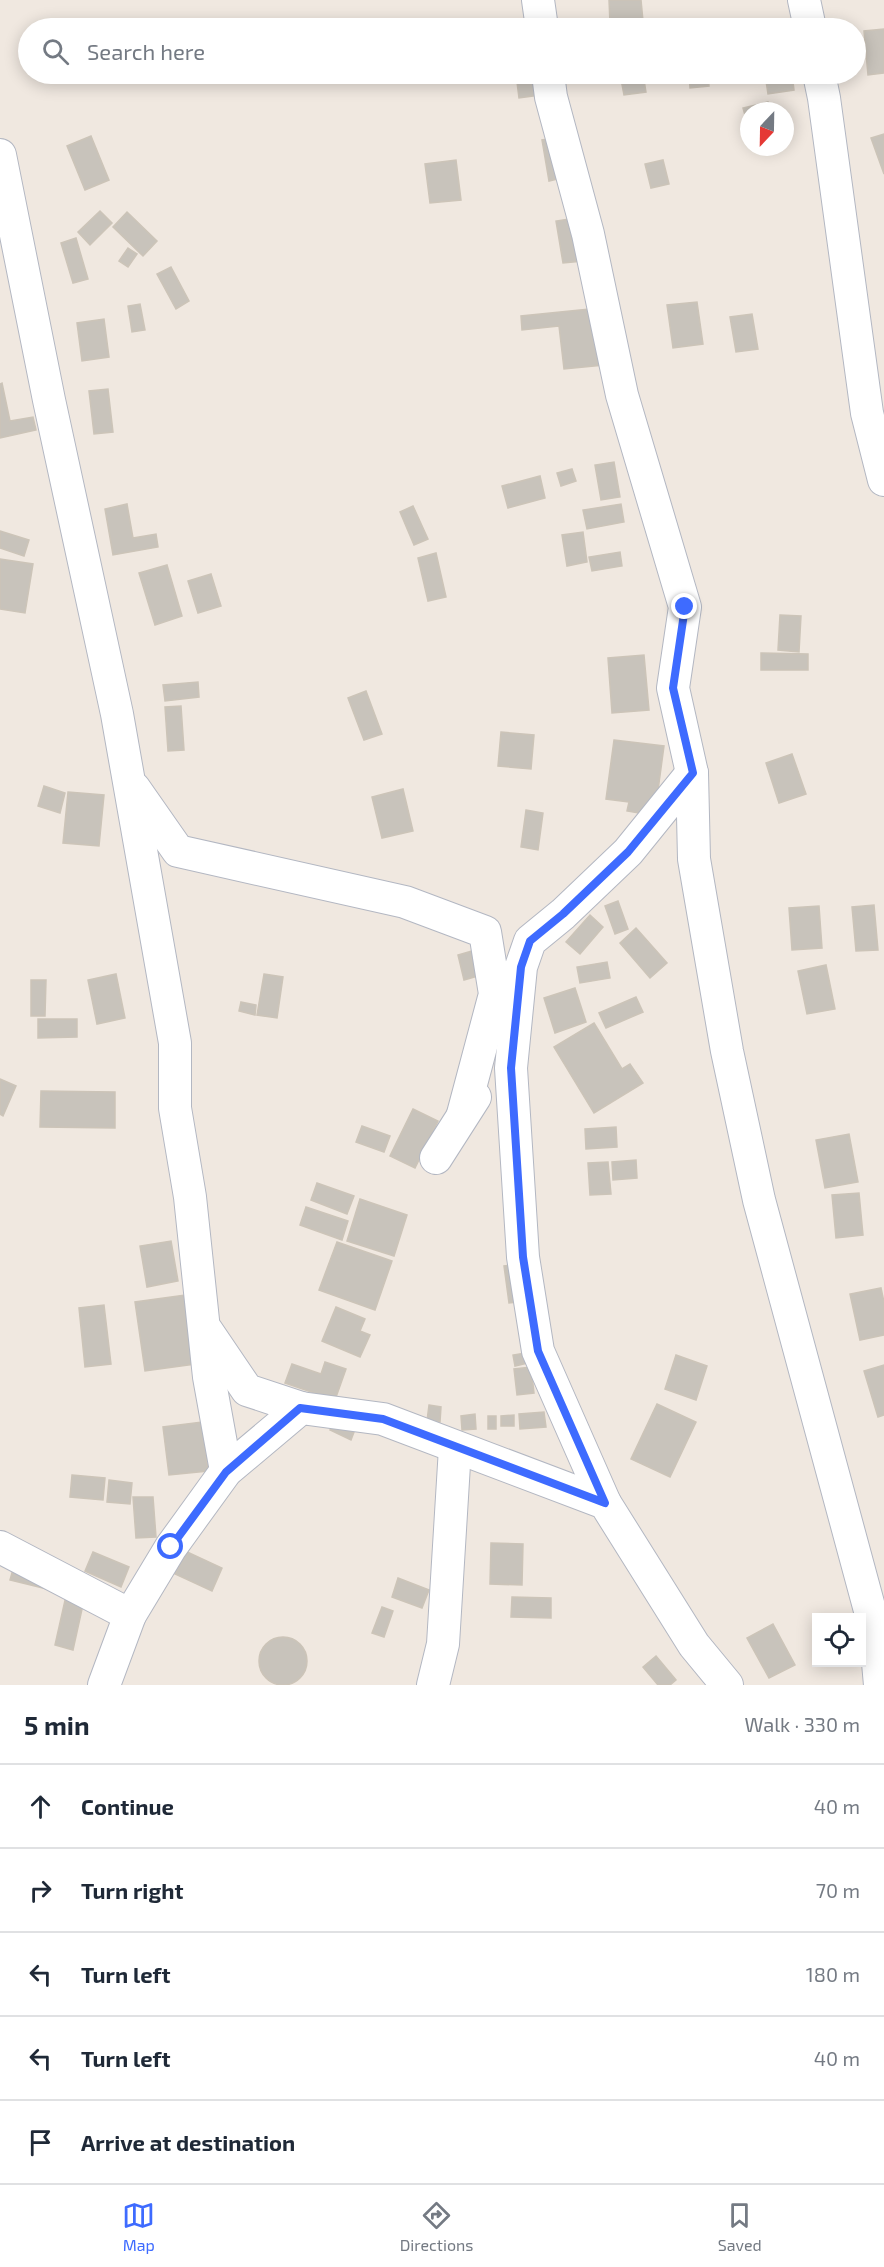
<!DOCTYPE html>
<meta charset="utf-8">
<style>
:root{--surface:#fff;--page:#f6f6f7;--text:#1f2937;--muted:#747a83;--line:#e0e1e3;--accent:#3e6bff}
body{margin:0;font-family:"Exo 2",sans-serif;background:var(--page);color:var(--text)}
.controls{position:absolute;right:18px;bottom:18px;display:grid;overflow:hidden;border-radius:0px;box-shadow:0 3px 15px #0003}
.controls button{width:54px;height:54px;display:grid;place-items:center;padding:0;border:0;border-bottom:2px solid var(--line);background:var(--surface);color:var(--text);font:30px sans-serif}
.compass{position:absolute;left:740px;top:102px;width:54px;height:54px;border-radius:50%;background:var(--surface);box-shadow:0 3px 15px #0003;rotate:202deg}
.stop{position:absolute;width:18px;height:18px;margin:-14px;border:4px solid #3e6bff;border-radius:50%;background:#fff}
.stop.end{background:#3e6bff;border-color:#fff;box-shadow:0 2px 6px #0008}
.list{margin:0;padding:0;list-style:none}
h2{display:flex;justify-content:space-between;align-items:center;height:78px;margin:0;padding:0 24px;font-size:26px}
h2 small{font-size:20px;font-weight:400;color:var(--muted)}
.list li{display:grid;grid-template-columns:39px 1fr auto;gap:18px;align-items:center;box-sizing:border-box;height:84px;padding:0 24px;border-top:2px solid var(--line)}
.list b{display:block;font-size:22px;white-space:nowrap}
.list em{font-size:20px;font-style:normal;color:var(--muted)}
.icon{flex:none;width:33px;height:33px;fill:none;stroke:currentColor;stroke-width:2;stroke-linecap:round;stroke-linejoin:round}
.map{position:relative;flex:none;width:884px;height:1685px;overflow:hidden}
.search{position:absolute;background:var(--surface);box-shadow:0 3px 15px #0003;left:18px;right:18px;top:18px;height:66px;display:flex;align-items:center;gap:15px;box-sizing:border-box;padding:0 21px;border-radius:33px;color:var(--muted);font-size:22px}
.sheet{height:498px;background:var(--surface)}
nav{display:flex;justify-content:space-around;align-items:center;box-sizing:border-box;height:84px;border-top:2px solid var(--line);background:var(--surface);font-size:16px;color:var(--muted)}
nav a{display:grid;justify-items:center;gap:3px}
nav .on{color:var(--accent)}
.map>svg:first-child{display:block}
.building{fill:#c8c3bb;stroke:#ccc4b8;stroke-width:1.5}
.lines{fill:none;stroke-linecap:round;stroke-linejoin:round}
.minor-casing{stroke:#b3b7c2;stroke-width:34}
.minor{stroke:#fff;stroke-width:32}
.route{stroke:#3e6bff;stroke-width:8}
</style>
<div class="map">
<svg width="884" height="1685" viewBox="0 0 884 1685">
<rect width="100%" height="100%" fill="#f0e8e0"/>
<g class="building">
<path d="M609,0h32l2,21 -33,2z"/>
<path d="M884,29v44l-16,2 -4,-44z"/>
<path d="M516,74h21l3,21 -21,3z"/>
<path d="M620,74h23l3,18 -22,3z"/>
<path d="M689,74h19l1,12 -19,2z"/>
<path d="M765,74h27l2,16 -26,4z"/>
<path d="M768,102l3,9h-22l-1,15 -5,-18z"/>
<path d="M884,134v40l-13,-36z"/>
<path d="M91,136l18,44 -24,10 -18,-44z"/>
<path d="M555,138l7,40 -13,3 -7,-41z"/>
<path d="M456,160l5,40 -31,3 -5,-39z"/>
<path d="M663,160l6,24 -18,4 -6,-24z"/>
<path d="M100,211l12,12 -22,22 -12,-13z"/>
<path d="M127,212l30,29 -14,15 -30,-29z"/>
<path d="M575,218l8,43 -20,2 -7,-42z"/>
<path d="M76,238l12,41 -15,4 -12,-40z"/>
<path d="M128,248l9,6 -9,13 -9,-6z"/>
<path d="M171,267l18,34 -13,8 -19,-35z"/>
<path d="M697,302l6,42 -30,4 -6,-43z"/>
<path d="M140,304l5,26 -13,2 -4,-26z"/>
<path d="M599,308l5,57 -40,4 -5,-43 -37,4 -1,-14z"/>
<path d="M752,314l6,35 -22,3 -6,-35z"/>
<path d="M104,319l5,38 -27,4 -5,-38z"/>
<path d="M2,383l8,38 23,-4 3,13 -36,8v-54z"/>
<path d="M108,389l5,43 -19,2 -5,-43z"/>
<path d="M614,462l6,35 -19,3 -6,-35z"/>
<path d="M572,469l4,12 -15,5 -4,-13z"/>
<path d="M540,476l5,22 -37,10 -6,-22z"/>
<path d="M127,504l6,34 23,-4 2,13 -45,8 -8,-46z"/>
<path d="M621,504l3,18 -37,7 -4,-19z"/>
<path d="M413,506l15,33 -14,6 -14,-33z"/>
<path d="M0,531l29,9 -5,16 -24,-8z"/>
<path d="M583,532l4,30 -20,4 -5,-31z"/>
<path d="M620,552l2,14 -30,5 -3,-14z"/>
<path d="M436,553l10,44 -18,4 -10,-43z"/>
<path d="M0,559l33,5 -8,49 -25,-4z"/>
<path d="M167,565l15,51 -27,9 -16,-52z"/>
<path d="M211,574l10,32 -23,7 -10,-32z"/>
<path d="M780,615l21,1 -2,36 -21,-2z"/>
<path d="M761,653l47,1v16h-47z"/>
<path d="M644,655l5,55 -37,3 -4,-55z"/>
<path d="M198,682l1,15 -34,4 -2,-16z"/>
<path d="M366,691l16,43 -18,6 -16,-42z"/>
<path d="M181,706l3,44 -16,1 -3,-44z"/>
<path d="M501,732l33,3 -3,34 -33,-3z"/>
<path d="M614,740l50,6 -8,59 -6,10 -23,-4 2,-9 -23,-3z"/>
<path d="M792,754l14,40 -27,9 -13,-40z"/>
<path d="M44,786l21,7 -5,20 -22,-7z"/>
<path d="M403,789l10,42 -31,7 -10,-41z"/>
<path d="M68,792l36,3 -5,51 -36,-3z"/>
<path d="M526,810l17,3 -5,37 -17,-3z"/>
<path d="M618,901l10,28 -13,5 -10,-28z"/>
<path d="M874,905l4,45 -22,1 -4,-44z"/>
<path d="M819,906l3,42 -30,2 -3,-42z"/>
<path d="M590,915l13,12 -23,27 -14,-12z"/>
<path d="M636,928l31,35 -17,15 -30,-35z"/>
<path d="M472,951l6,25 -14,4 -6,-25z"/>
<path d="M607,962l3,16 -30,5 -3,-16z"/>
<path d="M826,965l9,44 -28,5 -9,-43z"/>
<path d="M116,974l9,44 -28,6 -9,-44z"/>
<path d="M264,974l19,3 -6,41 -20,-3z"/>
<path d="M31,980h15l-1,36h-14z"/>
<path d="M575,988l11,34 -31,11 -11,-35z"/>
<path d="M636,997l7,15 -37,16 -7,-15z"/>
<path d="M241,1002l15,3 -1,10 -16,-4z"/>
<path d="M38,1019h39v18l-39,1z"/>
<path d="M594,1023l28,46 8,-5 13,19 -49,30 -40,-66z"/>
<path d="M0,1079l16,7 -13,30 -3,-2z"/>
<path d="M41,1091l74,1v36l-75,-1z"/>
<path d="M413,1109l25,12 -23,47 -25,-12z"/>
<path d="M362,1126l28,10 -6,16 -28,-10z"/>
<path d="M616,1127l1,20 -31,2 -1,-20z"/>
<path d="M849,1134l9,48 -33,6 -9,-48z"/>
<path d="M636,1160l1,18 -24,2 -1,-18z"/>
<path d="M608,1162l3,32 -21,1 -2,-32z"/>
<path d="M317,1183l37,13 -7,18 -36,-14z"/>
<path d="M859,1193l4,42 -27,3 -4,-43z"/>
<path d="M360,1199l47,16 -13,41 -47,-15z"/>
<path d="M306,1207l42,14 -6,19 -42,-15z"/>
<path d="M171,1241l7,40 -31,6 -7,-41z"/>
<path d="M337,1242l55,19 -17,49 -56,-20z"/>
<path d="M522,1264l5,37 -18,2 -5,-37z"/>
<path d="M881,1288l3,14v33l-24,5 -10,-46z"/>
<path d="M185,1295l10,69 -50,7 -10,-69z"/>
<path d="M104,1305l7,59 -26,3 -6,-59z"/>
<path d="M336,1307l29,12 -5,12 10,4 -10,22 -38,-16z"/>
<path d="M525,1353l3,10 -13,3 -2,-11z"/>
<path d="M676,1355l31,11 -11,34 -31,-11z"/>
<path d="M325,1362l21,7 -11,31 -50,-17 7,-19 29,10z"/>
<path d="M884,1365v50l-6,2 -14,-46z"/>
<path d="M531,1367l3,26 -17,2 -3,-26z"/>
<path d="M657,1404l39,18 -26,55 -39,-18z"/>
<path d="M429,1405l12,2 -1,15 -13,-1z"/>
<path d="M544,1412l2,15 -26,2 -1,-15z"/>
<path d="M475,1414l1,15 -14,1 -1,-14z"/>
<path d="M514,1415v11h-13v-10z"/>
<rect x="488" y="1416" width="8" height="13"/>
<path d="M336,1418l20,9 -5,13 -21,-10z"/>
<path d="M202,1422l6,49 -39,4 -6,-48z"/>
<path d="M72,1475l33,3 -2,22 -33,-3z"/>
<path d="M109,1480l23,3 -2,21 -23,-2z"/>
<path d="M133,1497h20l3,40 -20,1z"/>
<path d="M491,1543l32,1 -1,41 -32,-1z"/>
<path d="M185,1551l37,17 -10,23 -37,-17z"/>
<path d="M93,1552l36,15 -8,20 -36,-16z"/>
<path d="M14,1566l33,23 -37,-9z"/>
<path d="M398,1578l31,12 -7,18 -30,-11z"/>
<path d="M66,1596l18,4 -11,50 -18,-5z"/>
<path d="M512,1597l39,1v20l-40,-1z"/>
<path d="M382,1607l11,4 -9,26 -12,-4z"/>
<path d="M773,1624l22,41 -26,13 -22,-40z"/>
<circle cx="283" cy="1661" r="24"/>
<path d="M656,1656l20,24 -6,5h-12l-15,-18z"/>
</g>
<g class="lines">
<g class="minor-casing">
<g id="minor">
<path d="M538,0l4,28"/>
<path d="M804,0l6,28"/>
<path d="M548,74l3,23 37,137 34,161 63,212 -12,81 19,85 2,86 33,192 32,149 116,429 5,56"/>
<path d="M819,74l5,24 43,315 17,67"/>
<path d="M0,155l49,245 68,314 58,329v65l15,89 19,180 17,94"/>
<path d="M134,788l44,63 227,51 80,30 10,62 -32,120"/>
<path d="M436,1158l39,-61"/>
<path d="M207,1331l40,59 54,18"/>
<path d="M605,1503l-67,-152 -15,-94 -12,-189 10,-101 9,-26 33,-27 65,-62 64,-79"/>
<path d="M0,1547l130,68"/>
<path d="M104,1685l26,-70 41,-68 55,-76 75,-63 82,11 222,84 89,142 33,40"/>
<path d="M433,1685l10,-41 12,-196"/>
</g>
</g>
<use href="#minor" class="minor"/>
</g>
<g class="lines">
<path class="route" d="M171,1547l55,-75 74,-64 83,11 222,84 -67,-152 -15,-94 -12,-189 10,-101 9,-26 33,-27 65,-62 65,-79 -20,-85 12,-81"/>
</g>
</svg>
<div class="controls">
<button><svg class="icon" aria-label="locate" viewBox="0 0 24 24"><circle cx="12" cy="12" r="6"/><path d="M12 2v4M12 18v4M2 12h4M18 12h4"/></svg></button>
</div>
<svg class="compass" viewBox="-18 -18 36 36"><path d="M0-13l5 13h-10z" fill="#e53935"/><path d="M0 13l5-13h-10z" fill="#747a83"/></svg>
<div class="stop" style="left:171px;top:1547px"></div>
<div class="stop end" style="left:685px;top:607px"></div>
<div class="search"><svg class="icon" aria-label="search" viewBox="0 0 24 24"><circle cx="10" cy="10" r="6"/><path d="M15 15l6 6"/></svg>Search here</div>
</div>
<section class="sheet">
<h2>5 min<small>Walk · 330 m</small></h2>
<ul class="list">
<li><svg class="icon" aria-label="ahead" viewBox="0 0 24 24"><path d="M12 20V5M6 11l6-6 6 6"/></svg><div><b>Continue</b></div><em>40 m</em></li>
<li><svg class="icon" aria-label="right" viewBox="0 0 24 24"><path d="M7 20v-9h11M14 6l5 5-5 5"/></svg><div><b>Turn right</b></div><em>70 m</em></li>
<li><svg class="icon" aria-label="left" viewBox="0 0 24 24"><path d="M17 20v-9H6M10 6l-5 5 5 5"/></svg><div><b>Turn left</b></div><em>180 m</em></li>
<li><svg class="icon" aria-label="left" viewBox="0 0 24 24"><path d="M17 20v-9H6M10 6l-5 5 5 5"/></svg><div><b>Turn left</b></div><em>40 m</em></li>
<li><svg class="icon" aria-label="arrive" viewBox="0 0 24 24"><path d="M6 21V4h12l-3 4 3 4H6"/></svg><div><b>Arrive at destination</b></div></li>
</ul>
</section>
<nav>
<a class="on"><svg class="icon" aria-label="map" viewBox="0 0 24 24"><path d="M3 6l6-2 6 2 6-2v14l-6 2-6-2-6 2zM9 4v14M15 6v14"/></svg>Map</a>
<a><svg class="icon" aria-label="directions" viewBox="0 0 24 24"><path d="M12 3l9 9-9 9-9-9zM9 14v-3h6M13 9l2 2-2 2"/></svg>Directions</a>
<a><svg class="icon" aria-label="saved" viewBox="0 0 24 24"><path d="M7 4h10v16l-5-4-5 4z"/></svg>Saved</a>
</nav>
